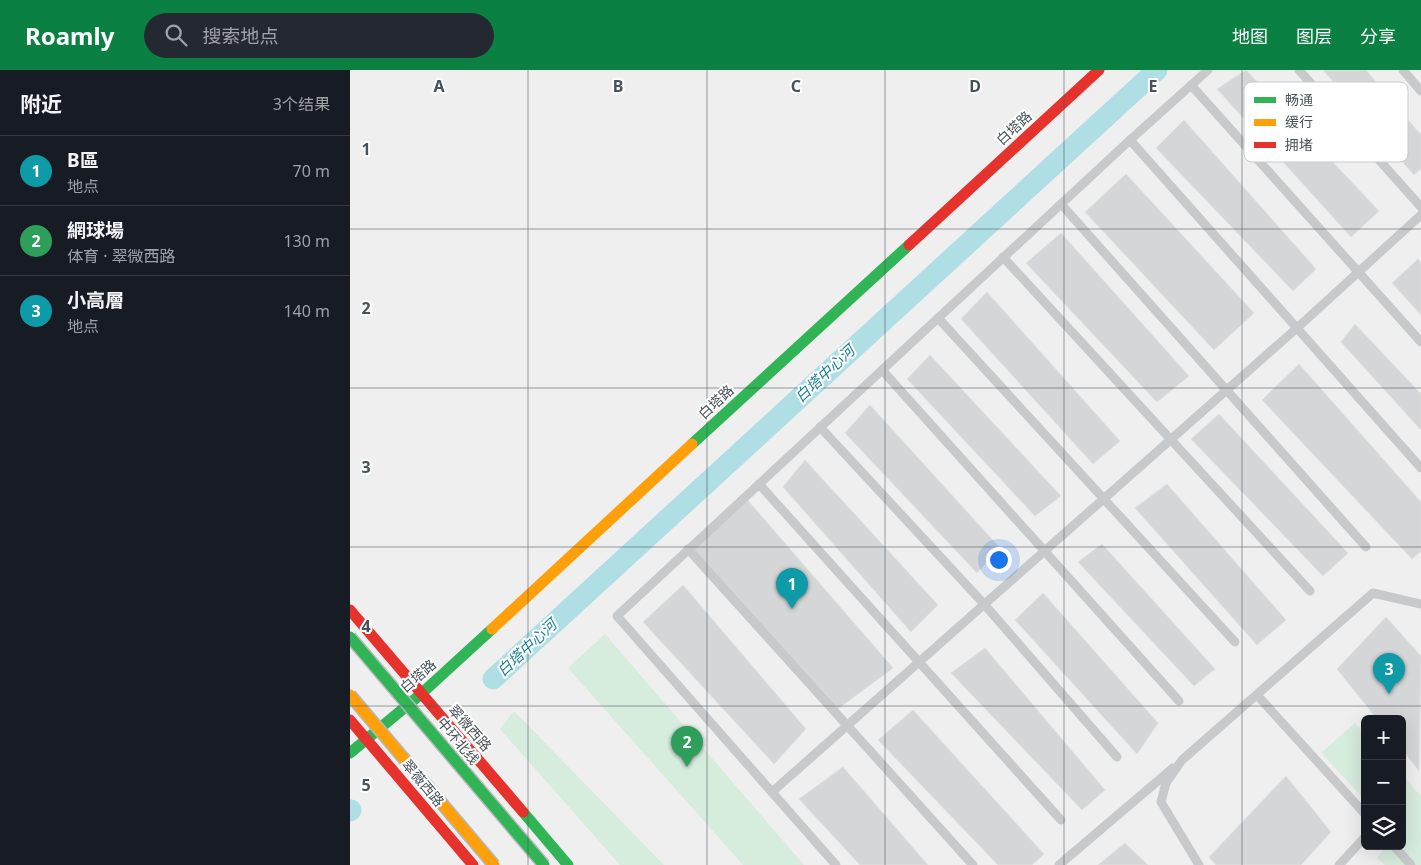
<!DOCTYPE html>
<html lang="zh">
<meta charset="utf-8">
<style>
:root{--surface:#171b24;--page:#242831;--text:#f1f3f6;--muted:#9ea1a6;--line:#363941;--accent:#0b8043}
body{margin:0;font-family:"Noto Sans","Noto Sans SC",sans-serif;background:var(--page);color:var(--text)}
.controls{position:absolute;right:15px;bottom:15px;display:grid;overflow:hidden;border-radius:8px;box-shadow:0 5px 20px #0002}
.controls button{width:45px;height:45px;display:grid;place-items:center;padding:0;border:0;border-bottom:1px solid var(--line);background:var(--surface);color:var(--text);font:25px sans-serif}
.you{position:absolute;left:648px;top:489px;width:18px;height:18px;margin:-12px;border:4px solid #fff;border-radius:50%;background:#1a73e8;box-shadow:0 0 0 8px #1a73e833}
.badge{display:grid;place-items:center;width:32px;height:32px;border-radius:50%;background:var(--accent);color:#fff;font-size:16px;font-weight:700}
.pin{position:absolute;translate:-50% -41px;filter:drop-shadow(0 1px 2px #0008)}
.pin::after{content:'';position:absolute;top:26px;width:18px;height:15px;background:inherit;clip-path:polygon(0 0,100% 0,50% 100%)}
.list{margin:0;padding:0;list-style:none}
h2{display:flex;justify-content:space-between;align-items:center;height:65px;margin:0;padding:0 20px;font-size:21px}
h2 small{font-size:16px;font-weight:400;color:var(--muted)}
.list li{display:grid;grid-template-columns:32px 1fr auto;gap:15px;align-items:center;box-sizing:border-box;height:70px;padding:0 20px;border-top:1px solid var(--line)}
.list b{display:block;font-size:19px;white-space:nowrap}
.list p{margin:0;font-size:16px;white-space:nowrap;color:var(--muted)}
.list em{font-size:16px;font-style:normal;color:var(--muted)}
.icon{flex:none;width:28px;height:28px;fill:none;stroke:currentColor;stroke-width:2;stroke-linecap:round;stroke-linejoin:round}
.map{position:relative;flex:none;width:1071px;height:795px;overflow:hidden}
header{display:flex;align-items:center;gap:30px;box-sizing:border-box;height:70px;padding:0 25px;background:var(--accent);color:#fff}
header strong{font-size:24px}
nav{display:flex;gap:28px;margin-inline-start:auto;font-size:18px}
.search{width:350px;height:45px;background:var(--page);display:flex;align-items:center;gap:12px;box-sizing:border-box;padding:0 18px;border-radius:28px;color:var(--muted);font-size:19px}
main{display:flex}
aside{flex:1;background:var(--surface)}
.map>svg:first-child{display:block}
.green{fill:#d6ecdd}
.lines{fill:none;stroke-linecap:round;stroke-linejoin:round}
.canal{stroke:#afdee5;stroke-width:21}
.building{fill:#d5d6d8;stroke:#e0e1e1}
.lane{stroke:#c7c9ca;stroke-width:9}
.fast{stroke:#30b455;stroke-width:11}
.slow{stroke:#ff9f0a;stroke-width:11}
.jam{stroke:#e5322d;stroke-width:11}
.fast-bridge-casing{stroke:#b5b9bd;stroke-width:14;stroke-linecap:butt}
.slow-bridge-casing{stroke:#b5b9bd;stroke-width:14;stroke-linecap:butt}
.fast-bridge{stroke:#30b455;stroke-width:11}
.slow-bridge{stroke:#ff9f0a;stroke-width:11}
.grid{fill:none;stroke:#485259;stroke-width:1;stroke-opacity:0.55}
.labels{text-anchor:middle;stroke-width:4;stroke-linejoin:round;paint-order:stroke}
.street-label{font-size:14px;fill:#485259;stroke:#fff}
.water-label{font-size:15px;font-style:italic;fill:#1b8090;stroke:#fff}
.key{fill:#fff;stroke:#c8cbcd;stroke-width:1}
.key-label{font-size:14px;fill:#485259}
.grid-label{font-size:16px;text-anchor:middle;font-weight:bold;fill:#485259;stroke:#fff;stroke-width:4;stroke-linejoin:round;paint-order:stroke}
</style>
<header>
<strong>Roamly</strong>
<div class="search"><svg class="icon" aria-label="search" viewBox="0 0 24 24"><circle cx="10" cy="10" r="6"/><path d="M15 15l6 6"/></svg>搜索地点</div>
<nav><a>地图</a><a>图层</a><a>分享</a></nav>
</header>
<main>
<aside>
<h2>附近<small>3个结果</small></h2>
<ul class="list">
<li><span class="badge" style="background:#0f9aa8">1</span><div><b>B區</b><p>地点</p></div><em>70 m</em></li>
<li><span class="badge" style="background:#2e9e5b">2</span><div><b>網球場</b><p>体育 · 翠微西路</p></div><em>130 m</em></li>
<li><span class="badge" style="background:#0f9aa8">3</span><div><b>小高層</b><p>地点</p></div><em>140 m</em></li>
</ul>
</aside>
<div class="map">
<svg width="1071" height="795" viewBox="0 0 1071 795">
<rect width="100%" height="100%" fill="#efefef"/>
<g class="green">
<path d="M255,564l199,231h-61l-175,-197z"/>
<path d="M164,641l150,154h-44l-120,-136z"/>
<path d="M1005,653l10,11v66l-44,-47z"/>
<path d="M1052,705l19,21v69h-36l-8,-7 10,-12h15z"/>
</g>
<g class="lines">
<g class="canal">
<path d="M143,609l664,-609"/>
<path d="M0,741l1,-1"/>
</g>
</g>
<g class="building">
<path d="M896,0l133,141 -28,26 -134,-148z"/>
<path d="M973,0h43l55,65v34l-7,6z"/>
<path d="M834,50l132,149 -23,22 -137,-143z"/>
<path d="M776,104l128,139 -40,37 -129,-138z"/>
<path d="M711,163l128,143 -32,26 -131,-139z"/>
<path d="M1068,189l3,4v52l-29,-32z"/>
<path d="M637,222l133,149 -27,23 -132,-145z"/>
<path d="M1005,254l66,70v36l-80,-88z"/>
<path d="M580,285l131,141 -26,20 -128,-137z"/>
<path d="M949,294l122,138v49l-9,8 -150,-159z"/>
<path d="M520,335l130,143 -23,25 -132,-140z"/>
<path d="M869,344l129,139 -25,23 -132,-137z"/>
<path d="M455,390l133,145 -27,27 -128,-145z"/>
<path d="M817,414l119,136 -29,25 -122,-137z"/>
<path d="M395,427l148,171 -58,43 -147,-162z"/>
<path d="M752,474l113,125 -21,17 -116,-124z"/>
<path d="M333,515l123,144 -32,35 -131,-142z"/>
<path d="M693,523l115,130 -21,31 -122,-134z"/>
<path d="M1036,547l35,39 -2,115 -17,-22v-30h-25l-40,-50z"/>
<path d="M635,578l120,142 -23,20 -131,-137z"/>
<path d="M563,640l131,144 -12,11h-34l-120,-125z"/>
<path d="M493,697l85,98h-68l-61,-66z"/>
<path d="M936,706l45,56 -30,33h-85l-7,-8z"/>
<path d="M775,773l23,22h-50z"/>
</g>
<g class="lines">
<g class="lane">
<path d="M858,0l-78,70 291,328"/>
<path d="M949,0l122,137"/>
<path d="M1053,0l18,21"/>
<path d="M841,15l230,257"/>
<path d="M711,134l305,343"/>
<path d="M653,187l307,334"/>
<path d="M588,248l297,324"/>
<path d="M532,300l297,331"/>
<path d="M470,357l164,177 133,153"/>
<path d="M409,414l302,336"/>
<path d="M338,479l285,316"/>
<path d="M907,625l108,119"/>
<path d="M422,722l525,-464 124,-113"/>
<path d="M1044,776l17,19"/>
<path d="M486,795l-219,-249 513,-476"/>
<path d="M709,795l114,-97"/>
<path d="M849,795l-38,-63 5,-19 16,-23 191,-167 48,11"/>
<path d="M989,795l26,-28"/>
</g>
<g class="fast">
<path d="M342,374l217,-199"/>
<path d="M0,683l71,-59 71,-65"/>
<path d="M173,742l45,53"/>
</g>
<path class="slow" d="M142,559l200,-185"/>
<g class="jam">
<path d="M559,175l190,-175"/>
<path d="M0,540l173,202"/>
<path d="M0,650l123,145"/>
</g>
<g class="fast-bridge-casing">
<path id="fast-bridge" d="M0,567l194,228"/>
</g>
<g class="slow-bridge-casing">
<path id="slow-bridge" d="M0,625l144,170"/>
</g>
<use href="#fast-bridge" class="fast-bridge"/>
<use href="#slow-bridge" class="slow-bridge"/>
</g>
<path class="grid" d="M178,0v795M357,0v795M535,0v795M714,0v795M892,0v795M0,159h1071M0,318h1071M0,477h1071M0,636h1071"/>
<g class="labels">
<g class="street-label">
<text transform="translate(664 58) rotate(-43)" y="5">白塔路</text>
<text transform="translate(366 332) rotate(-43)" y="5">白塔路</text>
<text transform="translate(68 606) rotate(-41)" y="5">白塔路</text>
<text transform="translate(120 658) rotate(49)" y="5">翠微西路</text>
<text transform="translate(108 671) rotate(50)" y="5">中环北线</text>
<text transform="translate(73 713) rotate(50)" y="5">翠薇西路</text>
</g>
<g class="water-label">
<text transform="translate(475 304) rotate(-43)" y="5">白塔中心河</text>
<text transform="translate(177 578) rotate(-43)" y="5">白塔中心河</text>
</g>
</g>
<rect x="894" y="12" width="164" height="80" rx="8" class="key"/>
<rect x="904" y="27" width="22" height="6" fill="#30b455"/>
<rect x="904" y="49" width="22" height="7" fill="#ff9f0a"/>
<rect x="904" y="72" width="22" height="6" fill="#e5322d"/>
<g class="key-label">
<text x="935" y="35">畅通</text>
<text x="935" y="57">缓行</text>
<text x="935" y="80">拥堵</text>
</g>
<g class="grid-label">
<text x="89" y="22">A</text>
<text x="268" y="22">B</text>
<text x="446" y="22">C</text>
<text x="625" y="22">D</text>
<text x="803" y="22">E</text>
<text x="16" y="85">1</text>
<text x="16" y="244">2</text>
<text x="16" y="403">3</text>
<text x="16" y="562">4</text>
<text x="16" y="721">5</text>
</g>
</svg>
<div class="controls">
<button>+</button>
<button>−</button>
<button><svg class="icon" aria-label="layers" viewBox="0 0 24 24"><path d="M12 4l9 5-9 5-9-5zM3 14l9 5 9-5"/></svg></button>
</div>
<div class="you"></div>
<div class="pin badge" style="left:442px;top:539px;background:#0f9aa8">1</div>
<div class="pin badge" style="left:337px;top:697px;background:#2e9e5b">2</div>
<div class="pin badge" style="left:1039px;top:624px;background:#0f9aa8">3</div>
</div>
</main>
